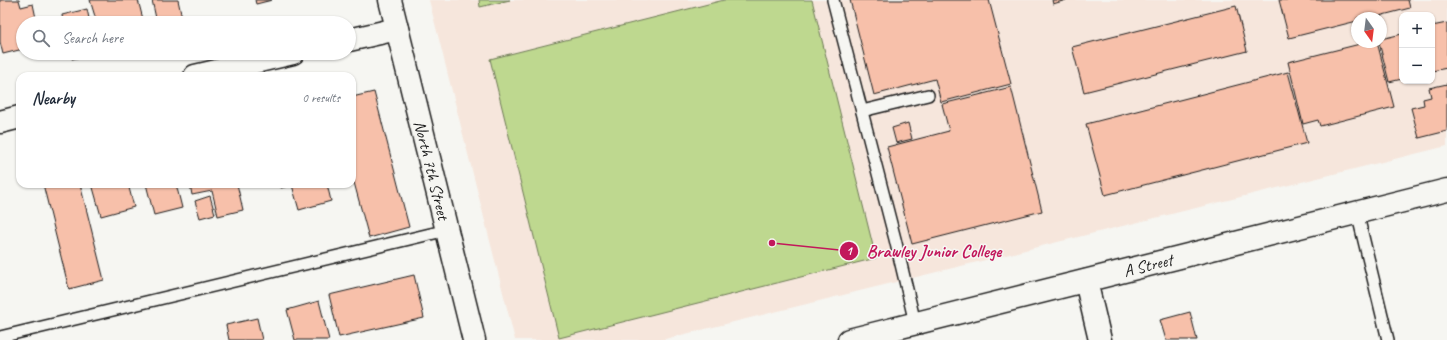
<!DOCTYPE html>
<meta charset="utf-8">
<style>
:root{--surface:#fff;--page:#f6f6f7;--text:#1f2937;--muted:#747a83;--line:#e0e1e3}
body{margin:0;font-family:Caveat,sans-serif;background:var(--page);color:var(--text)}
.controls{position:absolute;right:12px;top:12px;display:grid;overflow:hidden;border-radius:8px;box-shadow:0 1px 3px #0004}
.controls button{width:36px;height:36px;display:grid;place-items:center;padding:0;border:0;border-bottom:1px solid var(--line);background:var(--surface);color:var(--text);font:20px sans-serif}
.compass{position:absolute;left:1351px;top:12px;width:36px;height:36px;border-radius:50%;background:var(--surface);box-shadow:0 1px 3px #0004;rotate:166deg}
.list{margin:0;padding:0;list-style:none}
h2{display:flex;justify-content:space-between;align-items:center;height:52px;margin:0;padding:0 16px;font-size:17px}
h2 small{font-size:13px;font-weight:400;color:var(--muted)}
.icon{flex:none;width:22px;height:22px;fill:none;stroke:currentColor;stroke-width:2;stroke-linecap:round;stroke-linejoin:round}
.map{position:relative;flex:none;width:1447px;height:340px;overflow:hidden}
.search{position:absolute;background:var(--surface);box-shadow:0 1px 3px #0004;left:16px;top:16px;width:340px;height:44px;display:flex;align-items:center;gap:10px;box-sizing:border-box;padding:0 14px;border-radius:22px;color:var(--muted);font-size:15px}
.panel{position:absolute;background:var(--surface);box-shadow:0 1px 3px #0004;left:16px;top:72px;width:340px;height:116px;border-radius:12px}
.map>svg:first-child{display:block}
.built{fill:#f6e6dc;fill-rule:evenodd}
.green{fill:#bed88f;stroke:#6d7a56}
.building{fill:#f7c0aa;stroke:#1c1c1c}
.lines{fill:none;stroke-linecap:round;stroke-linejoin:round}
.lane-casing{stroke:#1c1c1c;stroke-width:14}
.street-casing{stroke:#1c1c1c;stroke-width:25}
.lane{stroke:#f6f6f2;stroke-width:11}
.street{stroke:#f6f6f2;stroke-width:22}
.labels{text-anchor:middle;stroke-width:3;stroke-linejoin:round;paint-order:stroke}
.street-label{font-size:17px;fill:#1c1c1c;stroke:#f6f6f2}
.leader{fill:none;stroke:#c2185b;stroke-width:1.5}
.callout-dot{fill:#c2185b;stroke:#f6f6f2;stroke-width:1.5}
.mark-label{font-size:12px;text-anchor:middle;font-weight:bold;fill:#fff}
.callout-label{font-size:18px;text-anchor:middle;font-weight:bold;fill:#c2185b;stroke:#f6f6f2;stroke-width:3;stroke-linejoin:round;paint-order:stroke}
</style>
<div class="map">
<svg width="1447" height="340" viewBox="0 0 1447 340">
<rect width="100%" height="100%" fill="#f6f6f2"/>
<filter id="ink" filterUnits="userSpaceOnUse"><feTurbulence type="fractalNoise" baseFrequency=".025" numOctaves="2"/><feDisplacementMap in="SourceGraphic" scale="8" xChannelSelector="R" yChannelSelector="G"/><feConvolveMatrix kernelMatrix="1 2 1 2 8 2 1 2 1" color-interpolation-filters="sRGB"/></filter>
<g filter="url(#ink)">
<path class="built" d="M429,0h1018v146l-786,194h-146zM1402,15h30v66h-30zM1357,18h24v24h-24z"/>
<g class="green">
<path d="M479,0h31l-30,7z"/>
<path d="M724,0h88l64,258 -317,80 -69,-279z"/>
</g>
<g class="building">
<path d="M0,0h19l2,7 12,-3 4,19h-14v26l-20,5 -3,-12z"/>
<path d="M90,0h48l6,23h-47z"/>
<path d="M152,0h26l5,23h-26z"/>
<path d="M255,0h17l-16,4z"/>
<path d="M850,0h139l22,84 -70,18 -6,-23 -61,16z"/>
<path d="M1052,0h14l-13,4z"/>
<path d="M1279,0h129l2,8 -39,10h-14v3l-68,17z"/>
<path d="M1236,6l11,45 -163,41 -12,-45z"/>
<path d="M87,9l3,14h-27l-1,-8z"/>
<path d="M1447,23v45l-15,3v-45z"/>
<path d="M1402,34v45l-13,3 -10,-40h2v-3z"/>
<path d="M1368,42h9l17,65 -74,19 -2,-6 -15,4 -15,-62z"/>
<path d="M70,53h27l-25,6z"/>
<path d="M1288,72l19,71 -202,52 -19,-71z"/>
<path d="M1447,84v47l-28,7 -8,-30 13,-3 -1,-6 8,-2 -2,-9z"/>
<path d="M1011,87l31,124 -130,33 -25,-97 62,-16 -7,-27z"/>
<path d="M374,92l35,135 -40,11 -17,-63v-78z"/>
<path d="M908,123l4,16 -16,4 -4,-15z"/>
<path d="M43,184h37l24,96 -35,9z"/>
<path d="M92,184h36l6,23 -33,9z"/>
<path d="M146,184h30l6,24 -28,7z"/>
<path d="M190,184h47l6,26 -25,6 -6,-25 -20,4z"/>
<path d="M280,184h47l4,17 -32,9 -7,-25 -11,3z"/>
<path d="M210,196l5,18 -15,4 -5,-17z"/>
<path d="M414,275l10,43 -85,19 -10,-42z"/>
<path d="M319,301l10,39h-34l-8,-30z"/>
<path d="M1190,312l7,28h-31l-6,-20z"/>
<path d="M257,318l5,22h-33l-3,-15z"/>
</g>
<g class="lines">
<g class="lane-casing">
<g id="lane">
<path d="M833,0l62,239 20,84"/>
<path d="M862,111l66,-16"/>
<path d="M1357,212l31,128"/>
<path d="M0,337l447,-107"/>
</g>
</g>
<g class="street-casing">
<g id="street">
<path d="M390,0l84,340"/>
<path d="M349,40l48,-11"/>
<path d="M195,76l98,-23"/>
<path d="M0,122l20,-5"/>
<path d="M1086,281l14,59"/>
<path d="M849,340l598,-150"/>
</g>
</g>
<use href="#lane" class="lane"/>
<use href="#street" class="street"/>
</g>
</g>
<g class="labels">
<g class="street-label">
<text transform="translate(432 170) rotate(76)" y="6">North 7th Street</text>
<text transform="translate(1148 265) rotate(-14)" y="6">A Street</text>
</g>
</g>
<path class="leader" d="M772 243L849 251"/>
<g class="callout-dot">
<circle cx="772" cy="243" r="4"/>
<circle cx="849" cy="251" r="10"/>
</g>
<g class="mark-label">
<text x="849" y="255">1</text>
</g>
<g class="callout-label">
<text x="934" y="257">Brawley Junior College</text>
</g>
</svg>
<div class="controls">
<button>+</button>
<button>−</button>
</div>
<svg class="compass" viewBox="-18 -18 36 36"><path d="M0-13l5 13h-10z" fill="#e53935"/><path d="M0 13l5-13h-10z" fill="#747a83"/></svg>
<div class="search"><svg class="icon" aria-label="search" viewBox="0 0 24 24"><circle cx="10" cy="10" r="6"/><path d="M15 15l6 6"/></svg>Search here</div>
<section class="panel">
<h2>Nearby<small>0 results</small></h2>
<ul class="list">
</ul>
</section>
</div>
